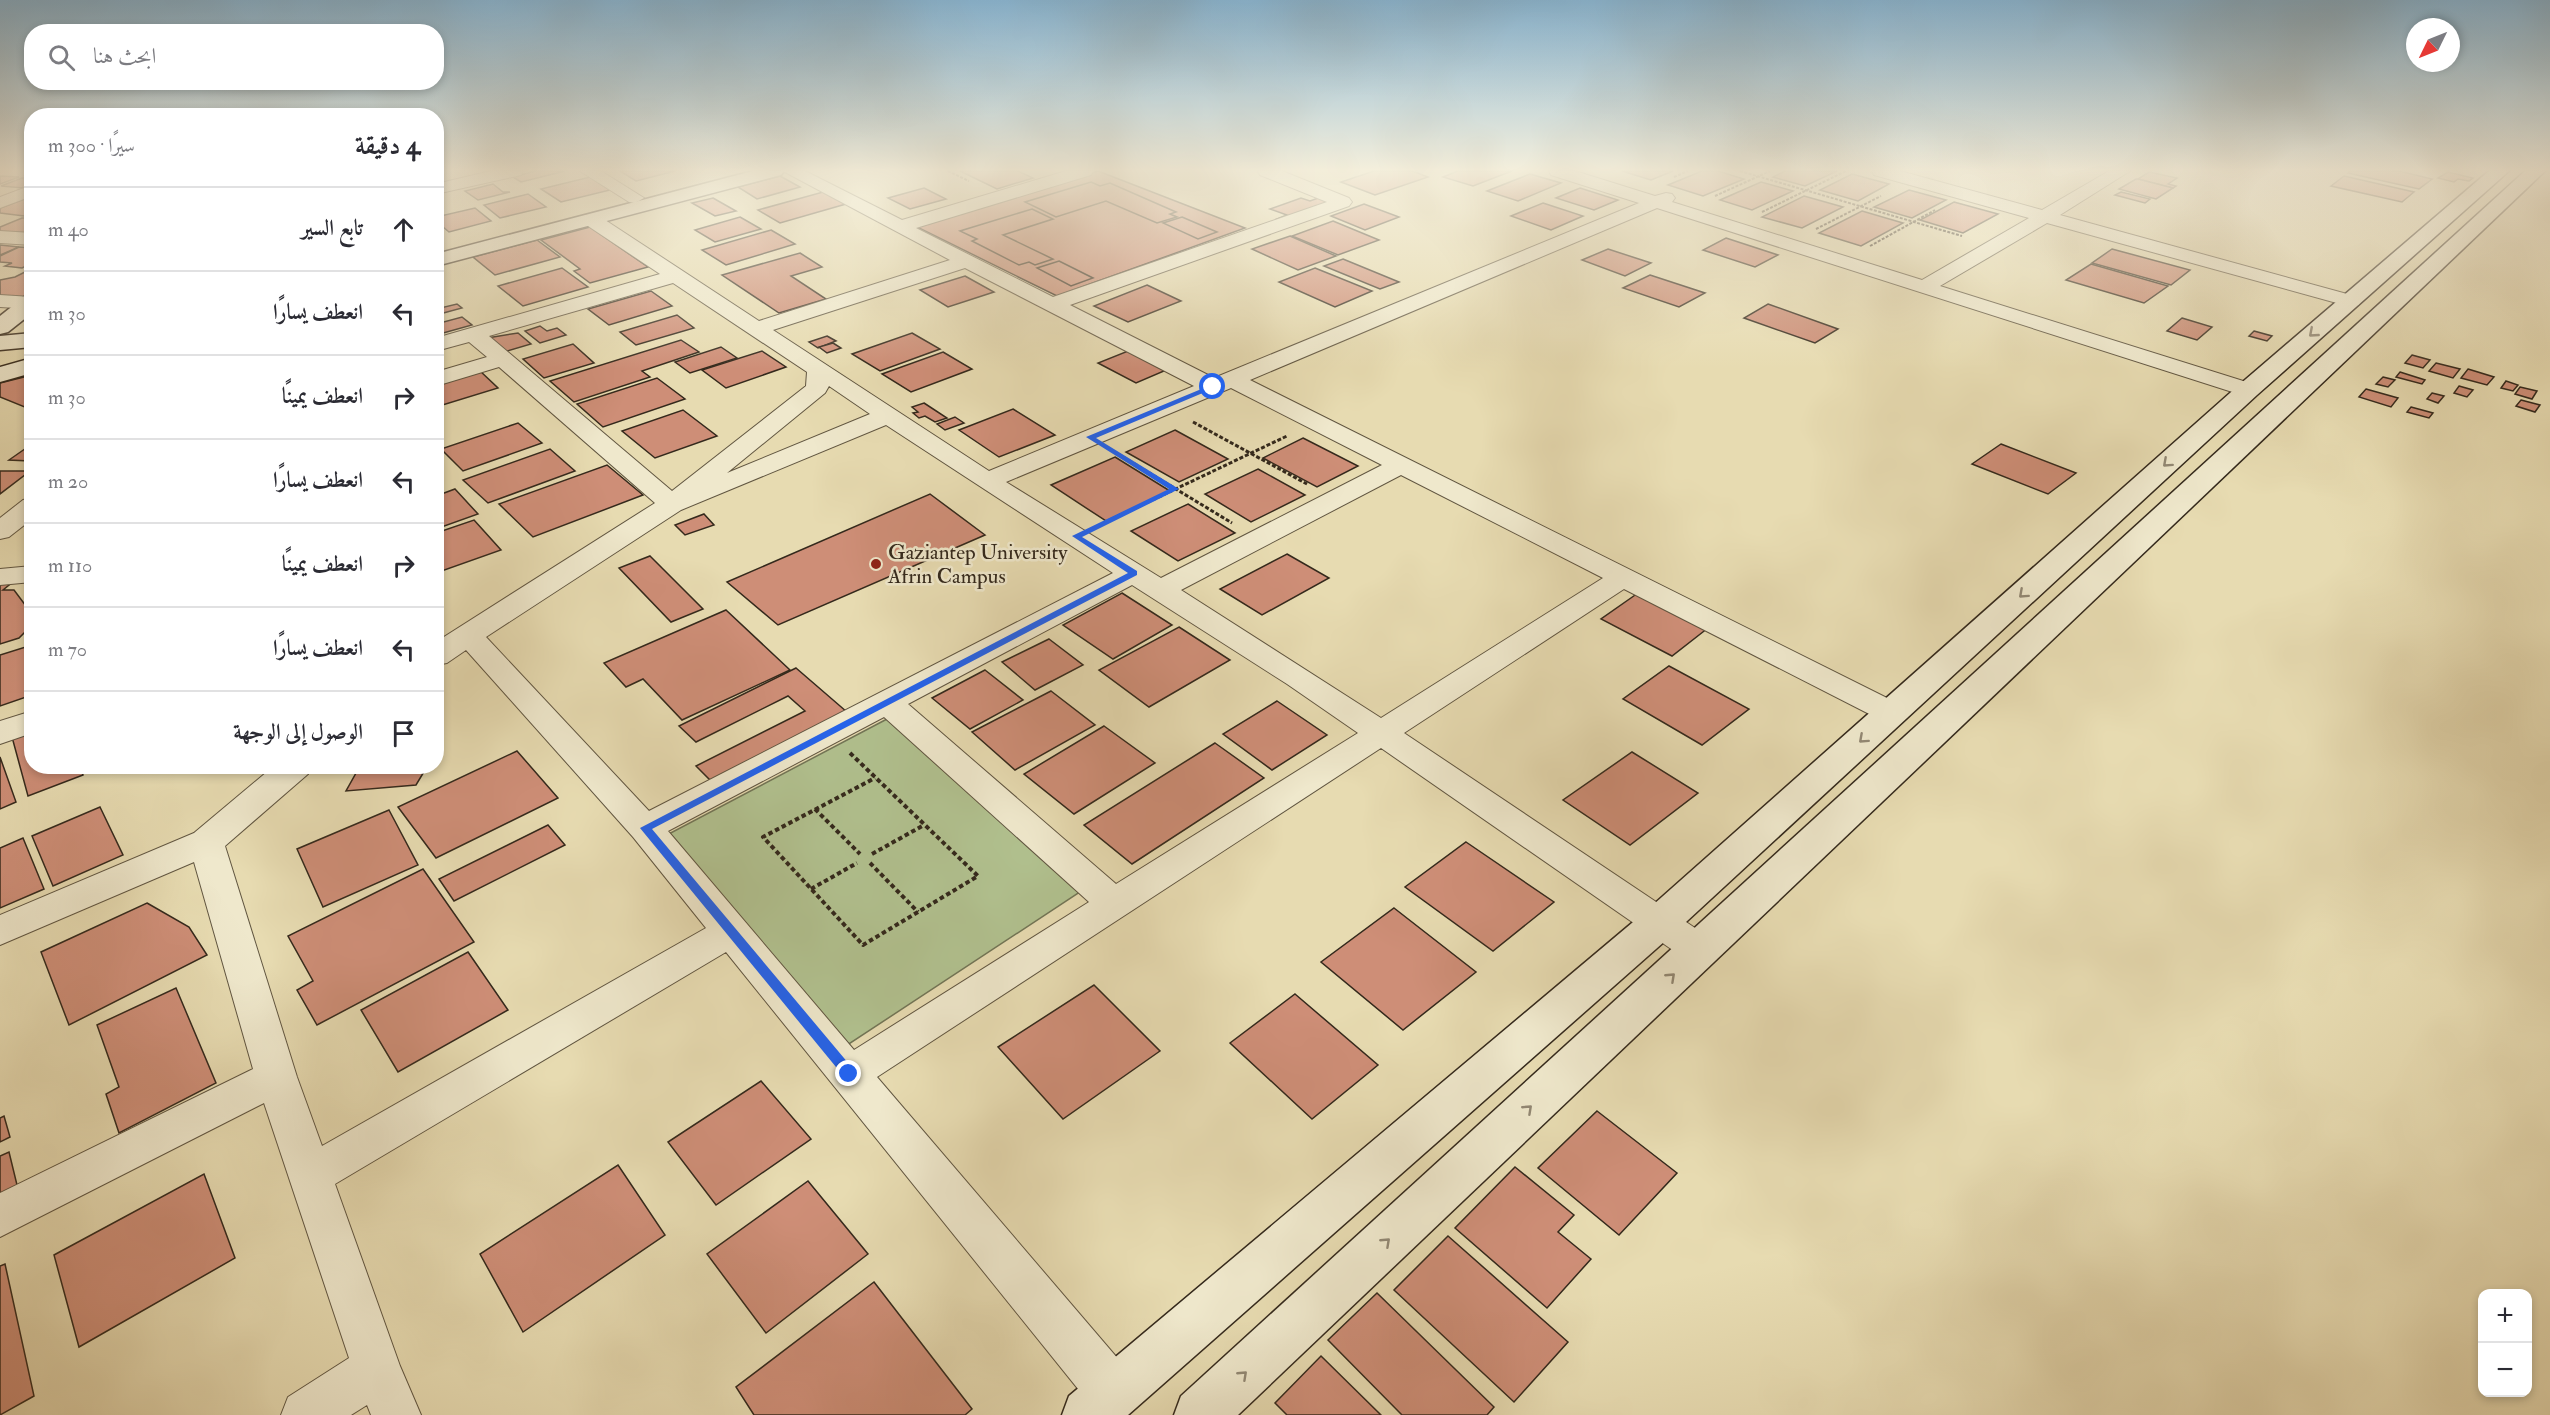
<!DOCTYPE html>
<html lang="ar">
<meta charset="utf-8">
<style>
:root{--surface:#fff;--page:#f2f2f3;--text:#2b2b33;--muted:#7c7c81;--line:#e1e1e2}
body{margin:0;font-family:"IM FELL Double Pica",Amiri,serif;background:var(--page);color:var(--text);direction:rtl}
.controls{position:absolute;right:18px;bottom:18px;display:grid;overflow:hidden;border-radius:12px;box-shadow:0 3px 9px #0003}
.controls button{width:54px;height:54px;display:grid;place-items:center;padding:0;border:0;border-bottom:2px solid var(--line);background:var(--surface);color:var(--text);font:30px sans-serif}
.compass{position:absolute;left:2406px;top:18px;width:54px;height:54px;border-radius:50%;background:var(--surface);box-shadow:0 3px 9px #0003;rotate:227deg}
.stop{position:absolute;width:18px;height:18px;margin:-14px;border:4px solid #2563eb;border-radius:50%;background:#fff}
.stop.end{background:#2563eb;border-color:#fff;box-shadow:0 2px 6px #0008}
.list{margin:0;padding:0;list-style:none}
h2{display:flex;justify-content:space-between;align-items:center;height:78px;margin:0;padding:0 24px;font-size:26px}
h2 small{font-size:20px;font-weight:400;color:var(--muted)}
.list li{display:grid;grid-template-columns:39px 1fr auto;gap:18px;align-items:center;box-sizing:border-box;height:84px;padding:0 24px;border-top:2px solid var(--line)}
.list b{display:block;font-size:22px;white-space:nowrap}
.list em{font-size:20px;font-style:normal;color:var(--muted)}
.icon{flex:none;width:33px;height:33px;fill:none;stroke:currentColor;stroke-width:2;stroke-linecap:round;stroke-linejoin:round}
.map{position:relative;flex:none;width:2550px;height:1415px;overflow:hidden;direction:ltr}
.search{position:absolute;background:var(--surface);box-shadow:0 3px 9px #0003;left:24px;top:24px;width:420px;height:66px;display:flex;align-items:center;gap:15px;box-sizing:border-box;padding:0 21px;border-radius:24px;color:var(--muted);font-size:22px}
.panel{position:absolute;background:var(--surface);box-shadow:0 3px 9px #0003;left:24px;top:108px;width:420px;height:666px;border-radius:24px;direction:rtl}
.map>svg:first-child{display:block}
.green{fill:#b1c18f;stroke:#727556;stroke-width:1.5}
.building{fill:#ce8e77;stroke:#34291c;stroke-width:1.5}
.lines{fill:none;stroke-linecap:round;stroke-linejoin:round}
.street-casing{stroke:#615641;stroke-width:2}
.secondary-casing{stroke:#34291c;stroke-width:3}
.path-far2{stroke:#34291c;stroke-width:2;stroke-dasharray:3 1.5;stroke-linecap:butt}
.path-far1{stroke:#34291c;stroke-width:3;stroke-dasharray:4 2;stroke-linecap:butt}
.path{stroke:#34291c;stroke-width:4;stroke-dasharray:4.5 3;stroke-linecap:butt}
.street{fill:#efe8cc;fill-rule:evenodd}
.secondary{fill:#efe8cc;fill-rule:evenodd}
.oneway{stroke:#928874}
.route{fill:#2563eb}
.poi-dot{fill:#8f2418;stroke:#efe8cc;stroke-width:2}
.labels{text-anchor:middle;stroke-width:5;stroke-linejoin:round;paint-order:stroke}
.poi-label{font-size:21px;fill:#34291c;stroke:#efe8cc;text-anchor:start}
</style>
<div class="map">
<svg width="2550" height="1415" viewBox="0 0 2550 1415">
<rect width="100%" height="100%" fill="#e7dbb1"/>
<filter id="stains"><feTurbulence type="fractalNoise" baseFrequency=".00333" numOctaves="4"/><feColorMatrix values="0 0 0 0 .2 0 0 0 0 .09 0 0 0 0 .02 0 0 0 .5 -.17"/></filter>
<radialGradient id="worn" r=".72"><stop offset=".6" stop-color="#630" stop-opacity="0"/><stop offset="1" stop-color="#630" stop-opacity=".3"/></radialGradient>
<path class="green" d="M887,719l199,169 -257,169 -185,-210z"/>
<g class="building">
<path d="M536,171h29l-44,11 -8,-5z"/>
<path d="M620,171h55l-39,10z"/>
<path d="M960,171h58l15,7 -36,11z"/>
<path d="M1098,171l147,57 -188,68 -140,-69z"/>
<path d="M1374,171h38l16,6 -53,18 -34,-13z"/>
<path d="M1458,171h54l-39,15 -30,-9z"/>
<path d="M1622,171h51l-22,9z"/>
<path d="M1702,171h16l26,8 -41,17 -35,-11z"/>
<path d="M1785,171h52l-32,15 -32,-9z"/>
<path d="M2350,171h49l33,8 -13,10 -71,-16z"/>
<path d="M2149,172l28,6 -9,6 8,2 -3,2 -35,-9z"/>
<path d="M2448,172l25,6 -4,3 -11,-2 -4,3 -16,-4z"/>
<path d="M1530,174l31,9 -43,18 -31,-10z"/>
<path d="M1852,174l37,10 -31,17 -38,-11z"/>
<path d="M0,176l19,1 -19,7z"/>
<path d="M780,176l20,11 -43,12 -19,-12z"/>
<path d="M2344,176l70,16 -12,10 -71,-16z"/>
<path d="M590,177l20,13 -49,12 -20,-13z"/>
<path d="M22,178h10v6l-8,4 -23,-2z"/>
<path d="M2136,179h2l35,9 -17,11 -37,-10z"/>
<path d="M1091,182l9,4 10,-3 66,29 -6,2 7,3 -20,6 -51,-22 -50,16 -31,-15z"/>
<path d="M1761,182l32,9 -41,19 -32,-10z"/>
<path d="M493,184l10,8h7l-32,8 -13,-9z"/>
<path d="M924,188l22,11 -36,10 -22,-11z"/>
<path d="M1580,188l38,12 -24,10 -38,-12z"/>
<path d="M1909,190l37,10 -34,18 -38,-11z"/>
<path d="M823,192l23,12 -66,19 -22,-13z"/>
<path d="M2121,192l29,7 -5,4 -30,-8z"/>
<path d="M528,194l18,13 -46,11 -16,-13z"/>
<path d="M32,196v17l-8,3 -24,-3v-5z"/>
<path d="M1804,196l39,11 -41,21 -40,-11z"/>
<path d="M1321,197l9,4 -47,20 -6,-2 10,-4 -17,-6 31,-11 9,3z"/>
<path d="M713,198l23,13 -21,5 -23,-13z"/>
<path d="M1954,202l44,12 -35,19 -43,-13z"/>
<path d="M1543,203l40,13 -32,14 -40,-14z"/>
<path d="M1364,204l35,13 -34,13 -34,-14z"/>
<path d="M475,208l16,13 -42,11 -13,-11v-4z"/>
<path d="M1032,209l21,10 -50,16 50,24 -18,6 -6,-3 -10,3 -47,-24 5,-2 -17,-8z"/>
<path d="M1862,211l41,12 -42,23 -42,-13z"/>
<path d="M740,217l21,12 -46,13 -20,-12z"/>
<path d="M1182,217l35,15 -19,7 -35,-16z"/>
<path d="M22,218h10v15l-12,5 -20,-1v-10z"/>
<path d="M1333,221l46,19 -41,15 -46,-19z"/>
<path d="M590,227l58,40 -58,16 -16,-12 6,-2 -39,-29z"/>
<path d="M771,230l24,14 -69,21 -24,-15z"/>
<path d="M1290,236l46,20 -38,14 -46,-21z"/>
<path d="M1726,238l52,17 -23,12 -52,-17z"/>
<path d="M537,240l23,17 -65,18 -22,-18z"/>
<path d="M0,245l19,2 -19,8z"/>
<path d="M19,247l13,1v15l-10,5 -17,-2 7,-3 -12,-1v-6z"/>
<path d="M1608,249l43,14 -26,13 -43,-16z"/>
<path d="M2112,249l78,21 -19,15 -79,-22z"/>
<path d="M800,253l22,14 -31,9 35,23 -47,14 -57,-38z"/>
<path d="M1343,259l56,23 -19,7 -56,-23z"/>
<path d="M1059,261l34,17 -22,8 -34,-18z"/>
<path d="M2091,264l77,22 -24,17 -78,-23z"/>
<path d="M562,268l26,19 -65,19 -25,-20z"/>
<path d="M1315,268l57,23 -37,16 -56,-25z"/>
<path d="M31,269l1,24 -11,6 -21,-2v-17l15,-3z"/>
<path d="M1650,275l55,18 -26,14 -56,-19z"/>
<path d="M965,276l29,16 -46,15 -28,-17z"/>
<path d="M1147,285l34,16 -53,21 -34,-16z"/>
<path d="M651,291l21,15 -63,19 -21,-16z"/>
<path d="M457,304l5,4 -26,7v-6z"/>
<path d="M1768,304l70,25 -23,14 -71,-25z"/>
<path d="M677,315l17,13 -58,17 -16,-13z"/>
<path d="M462,317l10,8 -36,10v-11z"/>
<path d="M2182,318l30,9 -15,13 -30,-9z"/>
<path d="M540,326l7,5 10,-3 9,7 -26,8 -15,-12z"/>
<path d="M2254,331l18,5 -5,5 -18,-5z"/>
<path d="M518,333l13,11 -27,8 -17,-14z"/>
<path d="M912,333l28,16 -60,22 -28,-17z"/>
<path d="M827,336l9,5 -18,7 -9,-6z"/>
<path d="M681,340l18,12 -57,19 8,6 -76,25 -24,-21z"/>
<path d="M833,343l8,5 -14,5 -8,-6z"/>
<path d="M573,344l21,19 -50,15 -21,-19z"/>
<path d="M721,347l16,11 -47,15 -15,-11z"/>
<path d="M1133,349l38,19 -35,15 -38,-20z"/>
<path d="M762,351l24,16 -60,21 -24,-18z"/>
<path d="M943,352l29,17 -61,23 -29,-18z"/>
<path d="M2412,355l18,5 -7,8 -18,-5z"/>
<path d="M2436,363l24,6 -7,9 -24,-7z"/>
<path d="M2468,369l26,8 -7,8 -26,-7z"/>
<path d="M479,370l19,18 -62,19v-24z"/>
<path d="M2400,372l25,8 -3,4 -26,-7z"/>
<path d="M32,375v35l-32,-13v-14z"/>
<path d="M2383,377l12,3 -7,7 -12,-3z"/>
<path d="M657,378l28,21 -82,28 -26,-23z"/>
<path d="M2506,381l12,4 -5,6 -12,-3z"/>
<path d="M2459,386l14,4 -6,7 -13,-4z"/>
<path d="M2520,387l17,4 -5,8 -17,-5z"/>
<path d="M2366,389l32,9 -7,9 -32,-10z"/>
<path d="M2432,393l12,3 -6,7 -11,-4z"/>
<path d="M2521,400l19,5 -5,7 -19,-6z"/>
<path d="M924,403l23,15 -12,4 -10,-6 -6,2 -6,-5 5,-1 -6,-5z"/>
<path d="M2411,407l22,6 -4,5 -22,-6z"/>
<path d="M1013,409l42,26 -56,22 -40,-27z"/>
<path d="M683,410l34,26 -62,22 -33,-27z"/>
<path d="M955,417l9,6 -19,7 -8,-6z"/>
<path d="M518,423l24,20 -79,28 -22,-22z"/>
<path d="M1175,430l53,29 -49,23 -53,-30z"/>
<path d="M1303,438l55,28 -41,21 -54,-29z"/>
<path d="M32,444l-2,17 -21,-1z"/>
<path d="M2001,444l75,29 -28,21 -76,-30z"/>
<path d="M550,449l25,22 -87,32 -25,-23z"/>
<path d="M1115,457l55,34 -64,30 -55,-36z"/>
<path d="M607,465l36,30 -110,42 -34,-33z"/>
<path d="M1258,469l47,26 -54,27 -46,-28z"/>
<path d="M0,471h30l-30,23z"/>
<path d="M455,489l23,25 -42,15v-33z"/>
<path d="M930,494l55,41 -207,90 -51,-43z"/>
<path d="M1188,504l47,29 -57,28 -47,-30z"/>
<path d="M704,514l10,11 -29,10 -10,-10z"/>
<path d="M474,520l27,30 -65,23v-40z"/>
<path d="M1287,554l42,24 -67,37 -42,-26z"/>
<path d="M650,556l53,53 -32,13 -52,-54z"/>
<path d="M0,581h14l-11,9h11l18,24v11l-13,13 -19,6z"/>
<path d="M1122,593l50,32 -59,34 -50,-34z"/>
<path d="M1638,593l70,35 -36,28 -71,-37z"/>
<path d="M726,610l64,60 -108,50 -39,-41 -17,8 -22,-24z"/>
<path d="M1179,627l51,33 -81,47 -50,-37z"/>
<path d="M1049,639l34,26 -48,25 -33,-28z"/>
<path d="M32,645v50l-32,11v-51z"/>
<path d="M1669,666l80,43 -47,36 -79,-46z"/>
<path d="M796,668l51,44 -135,70 -16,-16 109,-55 -17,-15 -92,46 -17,-16z"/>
<path d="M985,670l38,30 -53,29 -38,-31z"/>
<path d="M1051,691l44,34 -80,45 -43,-38z"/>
<path d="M1277,701l50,34 -55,35 -49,-36z"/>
<path d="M1104,726l51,37 -81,51 -50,-40z"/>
<path d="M32,730v36h49l2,9 -55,21 -16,-59z"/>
<path d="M1215,743l49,35 -132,86 -48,-39z"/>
<path d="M517,751l41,47 -122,60 -38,-51z"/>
<path d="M1632,752l66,41 -68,52 -67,-45z"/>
<path d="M0,757l16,45 -16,7z"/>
<path d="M360,766h32l-3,7 36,-3 -9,15 -70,6z"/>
<path d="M100,807l23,48 -70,31 -21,-50z"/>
<path d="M389,810l29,55 -95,42 -26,-58z"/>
<path d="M548,825l17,20 -111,56 -15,-22z"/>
<path d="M23,838l21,51 -44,19v-60z"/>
<path d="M1466,842l88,60 -61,49 -88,-64z"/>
<path d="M423,869l51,73 -157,83 -20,-35 16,-9 -25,-45z"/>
<path d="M147,903l42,24 18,28 -138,70 -28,-73z"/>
<path d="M1394,908l82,64 -73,58 -82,-68z"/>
<path d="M468,952l40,58 -110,62 -37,-62z"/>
<path d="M1094,985l66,66 -97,68 -65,-72z"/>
<path d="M176,988l40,95 -97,50 -13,-39 13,-7 -22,-62z"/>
<path d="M1295,994l83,71 -66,54 -82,-76z"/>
<path d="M761,1081l50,58 -95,66 -48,-63z"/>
<path d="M1597,1111l80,62 -58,62 -81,-67z"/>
<path d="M4,1116l6,21 -10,5v-24z"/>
<path d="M9,1152l9,37 -18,9v-42z"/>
<path d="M618,1165l47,70 -142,97 -43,-78z"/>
<path d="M1515,1167l59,48 -16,17 33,27 -44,49 -92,-80z"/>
<path d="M204,1174l31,84 -156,89 -25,-92z"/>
<path d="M808,1181l60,73 -102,79 -59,-79z"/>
<path d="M1448,1236l120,106 -54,60 -120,-112z"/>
<path d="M5,1264l29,132 -34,19v-149z"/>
<path d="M874,1282l98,127 -7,6h-211l-18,-28z"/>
<path d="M1377,1293l117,114 -7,8h-85l-74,-75z"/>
<path d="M1321,1356l60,59h-94l-12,-12z"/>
</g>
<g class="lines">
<g class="street-casing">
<g id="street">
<path d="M491,171h32l-2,4 -85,19v-10z"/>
<path d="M580,171h21l43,27 -9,5 -6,-1z"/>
<path d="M783,171h22l97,49 164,-49h27l-2,4 -175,53 137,69 274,-95 -67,-27 -2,-4h24l67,27 3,4 -3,4 -279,99 144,73 425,-175 -88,-28 -2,-4h26l80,25 11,-3 6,1 3,4 -3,4 250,78 107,-62 -155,-43 -2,-4h28l142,39 67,-39h21l-70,44 298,82 3,4 -3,4h-14l-297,-82 -107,63 316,99 3,5 -3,5 -8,2 -591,-189 -407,172 653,326 5,7 -5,7 -11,3 -11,-3 -257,-131 -220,144 309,207 6,10 -6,10 -13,5 -13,-5 -306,-212 -504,329 254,297 7,18 -7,18c-14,5 -22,5 -36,0l-369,-458 -391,232 65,182 21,49h-50l-4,-10 -16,10h-70l7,-18 61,-39 -85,-255 -264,134v-44l253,-124 -59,-207 -194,83v-30l194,-82 80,-67h38l-4,8 -83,72 72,231 25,69 384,-218 -73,-91 -167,-187 -19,13 -11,2v-23l219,-139 -156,-136 -63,19v-14l51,-15 -18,-15 -33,9v-13l224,-64 -75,-50 -2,-4 9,-6 7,2 160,105 191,-61zM965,268l229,118 -205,85 -216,-141zM673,283l134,89 -1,14 -134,105 -183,-155zM829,386l41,28 -143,59 98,-80zM1231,388l151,77 -221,113 -155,-96zM886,425l227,148 -464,238 -163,-174 195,-127zM1401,475l202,103 -222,140 -200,-128zM1132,585l155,99 71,49 -242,151 -208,-180zM884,717l205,185 -235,148 -186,-219z"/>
<path d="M32,185v11l-32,12v-11z"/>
<path d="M0,231l32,2v12l-32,-2z"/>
<path d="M0,295l32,2v12l-32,-2z"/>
<path d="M32,498v21l-23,18 -9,2v-21l23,-18z"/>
<path d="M32,566v16l-32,3v-16z"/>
<path d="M32,711v22l-32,11v-23z"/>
</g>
</g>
<g class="secondary-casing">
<g id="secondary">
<path d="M753,171h31l-3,4 -345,91v-12z"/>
<path d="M2489,171h20l-252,224 -584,539 -545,481h-66l7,-19 576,-484 594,-527z"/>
<path d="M2525,171h20l-1307,1244h-64l7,-19z"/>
<path d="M32,296v17l-24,19 -8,2v-18l24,-19z"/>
<path d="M32,333v14l-32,3v-14z"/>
<path d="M32,358v15l-32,9v-15z"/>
</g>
</g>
<g class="path-far2">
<path d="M948,171l21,10"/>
<path d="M1740,171l222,65"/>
<path d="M1674,177l14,-6"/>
<path d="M1715,196l55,-25"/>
<path d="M1762,212l84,-41"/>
<path d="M1816,229l65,-33"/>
<path d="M1870,246l65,-36"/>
</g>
<g class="path-far1">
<path d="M1193,422l114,62"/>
<path d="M1118,454l114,69"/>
<path d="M1104,523l183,-87"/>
</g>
<g class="path">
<path d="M850,753l128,123 -115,69 -100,-108 112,-59"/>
<path d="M815,809l45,45"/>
<path d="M872,854l52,-29"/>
<path d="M870,863l48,49"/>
<path d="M811,889l46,-26"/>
</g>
<use href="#street" class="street"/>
<use href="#secondary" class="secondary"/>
</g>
<defs><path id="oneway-chevron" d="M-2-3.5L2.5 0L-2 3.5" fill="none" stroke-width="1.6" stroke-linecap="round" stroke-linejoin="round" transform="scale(1.5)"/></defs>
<g class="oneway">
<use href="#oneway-chevron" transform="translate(2313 333) rotate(139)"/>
<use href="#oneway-chevron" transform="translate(2167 463) rotate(138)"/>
<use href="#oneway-chevron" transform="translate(2023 594) rotate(138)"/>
<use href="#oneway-chevron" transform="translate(1863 739) rotate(138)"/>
<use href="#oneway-chevron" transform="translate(1671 977) rotate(-43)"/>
<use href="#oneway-chevron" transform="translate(1528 1109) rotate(-43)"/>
<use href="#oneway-chevron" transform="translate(1386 1242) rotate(-43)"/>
<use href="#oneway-chevron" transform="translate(1243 1375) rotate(-43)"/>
</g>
<linearGradient id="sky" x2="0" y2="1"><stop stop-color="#88b6d4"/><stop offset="0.46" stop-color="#f4efdc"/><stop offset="1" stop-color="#f4efdc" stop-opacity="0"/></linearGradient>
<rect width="2550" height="369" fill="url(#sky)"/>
<path class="route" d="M1211,385l6,2 -121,51 83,51 -97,48 55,34v4l-485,254 202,241v8h-9l-205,-250 488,-255 -56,-37 97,-47 -83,-52z"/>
<circle class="poi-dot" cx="876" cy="564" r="6"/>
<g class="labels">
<g class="poi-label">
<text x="888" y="559">Gaziantep University<tspan x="888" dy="24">Afrin Campus</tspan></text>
</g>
</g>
<rect width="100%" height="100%" filter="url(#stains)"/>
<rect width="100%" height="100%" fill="url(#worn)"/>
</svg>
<div class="controls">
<button>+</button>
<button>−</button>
</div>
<svg class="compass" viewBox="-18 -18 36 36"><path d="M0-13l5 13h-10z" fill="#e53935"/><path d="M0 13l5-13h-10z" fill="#7c7c81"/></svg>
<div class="stop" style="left:1213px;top:387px"></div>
<div class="stop end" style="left:849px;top:1074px"></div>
<div class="search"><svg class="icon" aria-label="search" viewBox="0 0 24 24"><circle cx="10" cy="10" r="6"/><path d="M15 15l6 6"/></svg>ابحث هنا</div>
<section class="panel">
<h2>4 دقيقة<small>سيرًا · 300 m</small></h2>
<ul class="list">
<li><svg class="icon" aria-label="ahead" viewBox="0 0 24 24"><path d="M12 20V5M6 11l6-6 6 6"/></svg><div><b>تابع السير</b></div><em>40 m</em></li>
<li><svg class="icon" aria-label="left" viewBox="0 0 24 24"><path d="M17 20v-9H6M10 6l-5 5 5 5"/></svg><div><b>انعطف يسارًا</b></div><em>30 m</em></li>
<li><svg class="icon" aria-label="right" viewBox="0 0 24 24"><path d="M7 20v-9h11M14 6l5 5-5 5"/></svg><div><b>انعطف يمينًا</b></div><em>30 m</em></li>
<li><svg class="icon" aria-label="left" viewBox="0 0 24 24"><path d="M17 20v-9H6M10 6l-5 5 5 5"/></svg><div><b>انعطف يسارًا</b></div><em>20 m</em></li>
<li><svg class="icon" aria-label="right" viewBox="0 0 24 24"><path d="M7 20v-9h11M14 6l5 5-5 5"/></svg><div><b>انعطف يمينًا</b></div><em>110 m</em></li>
<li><svg class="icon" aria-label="left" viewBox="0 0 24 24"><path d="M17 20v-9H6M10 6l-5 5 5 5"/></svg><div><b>انعطف يسارًا</b></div><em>70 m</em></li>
<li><svg class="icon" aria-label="arrive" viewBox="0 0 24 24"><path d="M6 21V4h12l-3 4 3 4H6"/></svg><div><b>الوصول إلى الوجهة</b></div></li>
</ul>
</section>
</div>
